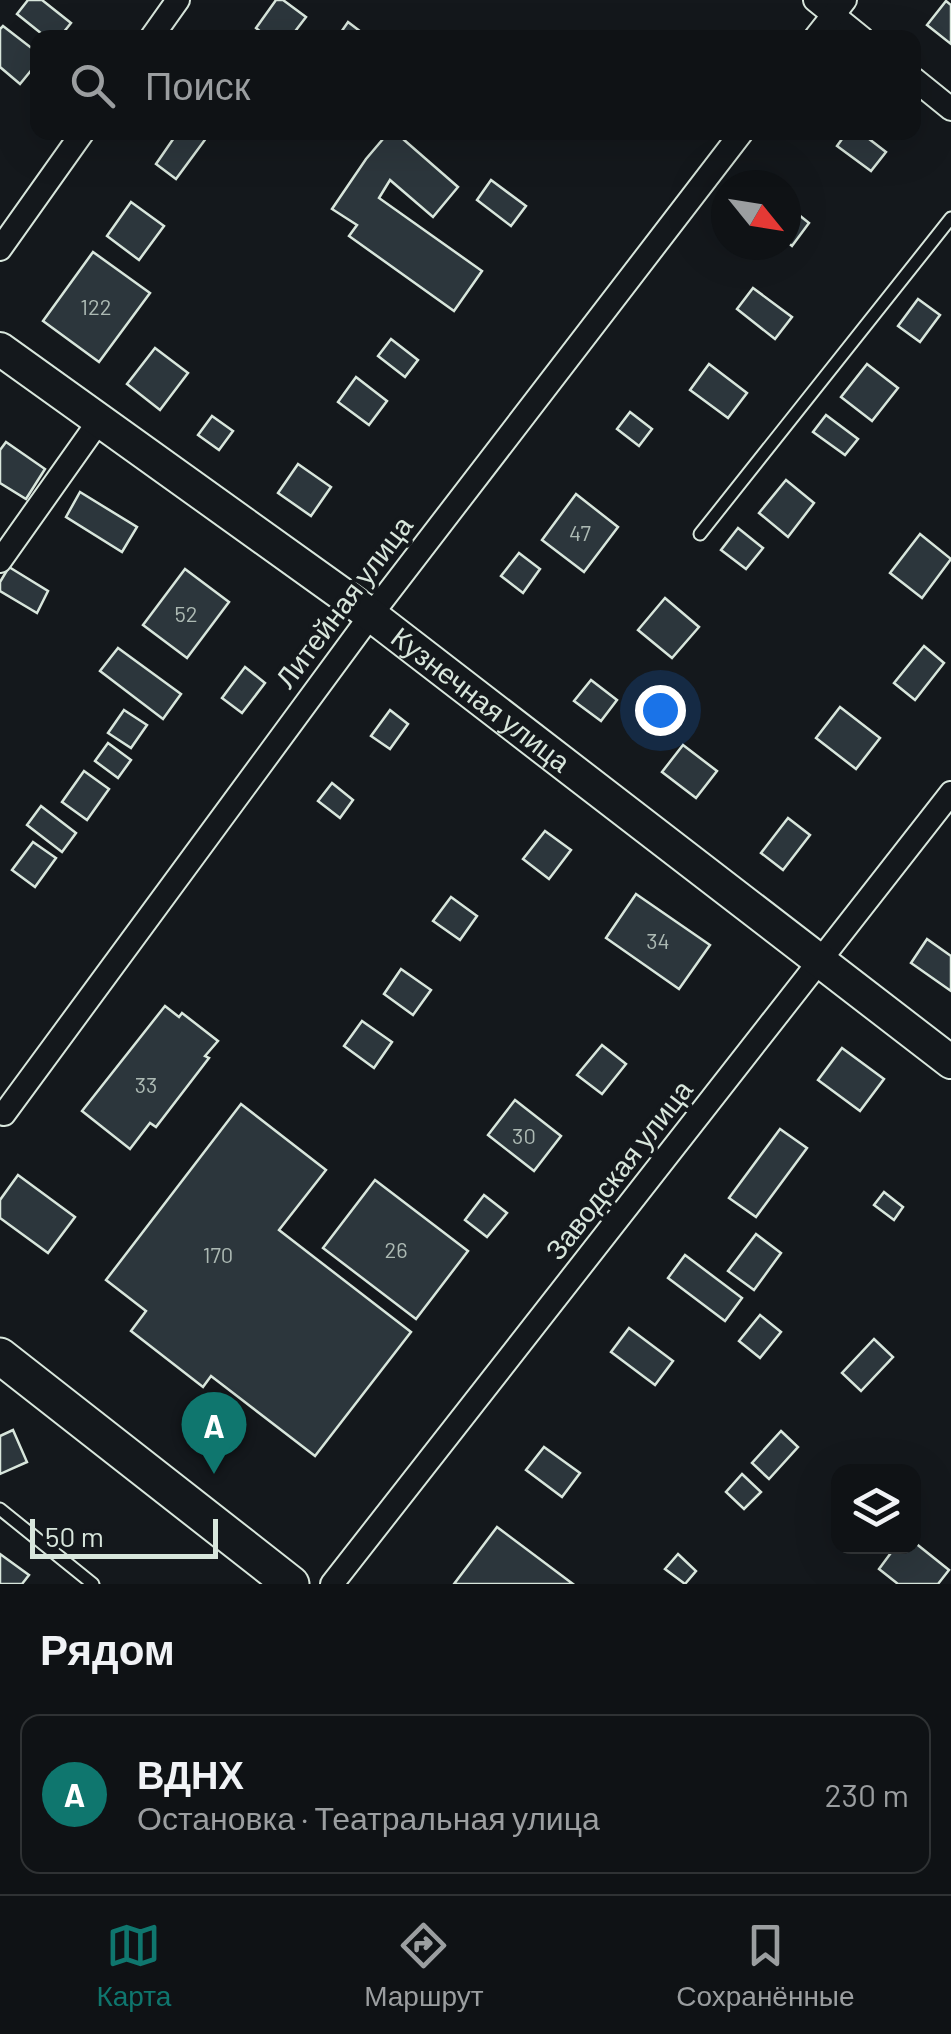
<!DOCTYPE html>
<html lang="ru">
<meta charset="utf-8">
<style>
:root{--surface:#0f1215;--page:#1d2022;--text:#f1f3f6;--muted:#9b9ea0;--line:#2f3234;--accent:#0f766e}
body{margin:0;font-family:Barlow,sans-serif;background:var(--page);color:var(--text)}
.controls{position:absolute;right:30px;bottom:30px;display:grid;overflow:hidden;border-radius:20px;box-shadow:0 10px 40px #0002}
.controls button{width:90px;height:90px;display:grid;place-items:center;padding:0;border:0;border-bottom:2px solid var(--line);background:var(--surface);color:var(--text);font:50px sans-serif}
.compass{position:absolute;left:711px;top:170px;width:90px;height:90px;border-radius:50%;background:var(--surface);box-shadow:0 10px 40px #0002;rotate:120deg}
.scale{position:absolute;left:30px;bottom:25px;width:188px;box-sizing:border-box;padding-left:10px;border:5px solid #d8e6dc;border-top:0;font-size:28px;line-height:35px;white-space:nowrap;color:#d8e6dc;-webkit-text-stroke:8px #14181c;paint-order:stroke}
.you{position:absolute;left:660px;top:710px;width:35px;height:35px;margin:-25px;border:8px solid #fff;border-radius:50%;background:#1a73e8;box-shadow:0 0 0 15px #1a73e833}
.badge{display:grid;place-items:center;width:65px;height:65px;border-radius:50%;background:var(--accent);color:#fff;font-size:32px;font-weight:700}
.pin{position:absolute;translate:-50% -82px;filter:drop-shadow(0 2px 5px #0008)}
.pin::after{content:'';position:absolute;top:52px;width:35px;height:30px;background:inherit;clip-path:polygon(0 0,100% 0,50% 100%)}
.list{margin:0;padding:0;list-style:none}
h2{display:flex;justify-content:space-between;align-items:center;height:130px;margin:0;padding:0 40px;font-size:42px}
h2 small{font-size:32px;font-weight:400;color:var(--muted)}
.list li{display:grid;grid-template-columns:65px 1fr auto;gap:30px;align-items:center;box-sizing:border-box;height:160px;margin:0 20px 20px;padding:0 20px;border:2px solid var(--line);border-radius:20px}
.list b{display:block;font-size:38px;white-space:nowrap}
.list p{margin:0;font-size:32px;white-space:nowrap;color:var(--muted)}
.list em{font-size:32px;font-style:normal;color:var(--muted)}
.icon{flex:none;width:55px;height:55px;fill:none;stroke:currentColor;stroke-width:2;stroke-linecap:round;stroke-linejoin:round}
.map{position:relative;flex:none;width:951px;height:1584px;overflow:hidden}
.search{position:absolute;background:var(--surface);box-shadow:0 10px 40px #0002;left:30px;right:30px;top:30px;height:110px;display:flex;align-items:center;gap:25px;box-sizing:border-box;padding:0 35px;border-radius:20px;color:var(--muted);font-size:38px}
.sheet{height:310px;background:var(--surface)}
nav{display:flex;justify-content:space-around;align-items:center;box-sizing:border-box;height:140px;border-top:2px solid var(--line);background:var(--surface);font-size:28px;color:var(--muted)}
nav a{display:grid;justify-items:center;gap:5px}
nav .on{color:var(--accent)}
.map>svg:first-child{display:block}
.building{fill:#2c363c;stroke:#d8e6dc;stroke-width:2.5}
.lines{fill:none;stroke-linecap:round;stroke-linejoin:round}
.lane-casing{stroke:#d8e6dc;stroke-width:15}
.street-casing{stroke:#d8e6dc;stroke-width:26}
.secondary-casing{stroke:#d8e6dc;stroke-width:36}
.primary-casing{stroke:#d8e6dc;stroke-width:39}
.lane{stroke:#14181c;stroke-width:11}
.street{stroke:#14181c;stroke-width:22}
.secondary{stroke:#14181c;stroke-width:32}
.primary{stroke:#14181c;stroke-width:35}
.labels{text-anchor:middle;stroke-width:8;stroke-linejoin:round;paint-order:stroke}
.number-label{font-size:22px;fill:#adbab4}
.street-label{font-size:28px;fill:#d8e6dc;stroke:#14181c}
</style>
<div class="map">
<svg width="951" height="1584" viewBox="0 0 951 1584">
<rect width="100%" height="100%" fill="#14181c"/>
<g class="building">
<path d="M28,0h14l29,23 -12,15h-12l-30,-24z"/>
<path d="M276,0h7l23,17 -16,21h-22l-12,-10z"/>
<path d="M946,1l5,4v39l-24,-19z"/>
<path d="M348,22l21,16h-32z"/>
<path d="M3,26l35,27v9l-18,22 -20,-17v-38z"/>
<path d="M178,132h23l6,5 -31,42 -20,-15z"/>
<path d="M389,132h6l63,55 -25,30 -43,-37 -11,18 103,73 -28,40 -105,-75 8,-11 -25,-16 34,-50z"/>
<path d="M847,132h13l26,20 -15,19 -34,-25z"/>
<path d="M491,180l35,26 -15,20 -34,-26z"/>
<path d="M131,202l33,24 -25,34 -32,-24z"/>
<path d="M789,207l20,16 -17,23 -6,-5z"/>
<path d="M93,252l57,41 -51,69 -56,-41z"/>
<path d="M753,288l39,29 -17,22 -38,-30z"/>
<path d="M918,299l22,16 -20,27 -22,-16z"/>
<path d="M391,339l27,21 -13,17 -27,-21z"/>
<path d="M155,348l33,25 -28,37 -33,-26z"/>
<path d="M709,364l38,29 -19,25 -38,-28z"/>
<path d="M867,364l31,24 -26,33 -31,-24z"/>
<path d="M356,377l31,24 -18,24 -31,-23z"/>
<path d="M630,412l22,17 -13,17 -22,-17z"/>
<path d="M826,415l32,24 -13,16 -32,-23z"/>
<path d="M212,416l21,15 -14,19 -21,-15z"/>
<path d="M6,442l39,27 -19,30 -26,-16v-33z"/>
<path d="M298,464l33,23 -20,29 -33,-23z"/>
<path d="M786,480l28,23 -26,34 -29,-24z"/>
<path d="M80,492l57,35 -15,25 -56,-35z"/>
<path d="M576,494l42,33 -34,45 -42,-32z"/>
<path d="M738,528l25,20 -17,21 -25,-19z"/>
<path d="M920,534l31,25 -29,39 -32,-25z"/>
<path d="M519,553l21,16 -17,24 -22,-17z"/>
<path d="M9,567l39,24 -11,22 -37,-22v-9z"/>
<path d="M185,569l44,33 -42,56 -44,-33z"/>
<path d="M665,598l34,29 -27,31 -34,-28z"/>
<path d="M924,646l20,17 -29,37 -21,-17z"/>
<path d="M118,648l63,46 -18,25 -63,-48z"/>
<path d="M245,667l20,16 -23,30 -20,-15z"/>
<path d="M591,680l26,20 -16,21 -27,-20z"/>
<path d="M840,707l40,31 -24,31 -40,-31z"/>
<path d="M124,710l23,15 -16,23 -23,-15z"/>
<path d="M390,710l18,14 -18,25 -19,-13z"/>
<path d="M108,743l23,17 -13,18 -23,-17z"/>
<path d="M683,745l34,26 -21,27 -34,-26z"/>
<path d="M84,771l25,18 -22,31 -25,-18z"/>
<path d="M332,783l21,17 -13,18 -22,-17z"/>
<path d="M41,806l35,27 -14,19 -35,-27z"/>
<path d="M788,818l22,17 -27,35 -22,-17z"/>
<path d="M545,831l26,19 -22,29 -26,-20z"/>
<path d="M33,842l23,16 -21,29 -23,-17z"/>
<path d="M636,894l74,51 -31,44 -73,-51z"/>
<path d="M451,897l26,19 -17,24 -27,-19z"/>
<path d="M927,939l24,17v35l-40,-28z"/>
<path d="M401,969l30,21 -18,25 -29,-21z"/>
<path d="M165,1006l14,11 3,-4 36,28 -13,15 4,2 -53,69 -6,-4 -20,26 -48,-38z"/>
<path d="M362,1021l30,21 -18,26 -30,-22z"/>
<path d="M602,1045l24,19 -24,30 -25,-19z"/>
<path d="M842,1048l42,31 -24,32 -42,-31z"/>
<path d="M515,1100l46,36 -27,35 -46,-36z"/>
<path d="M241,1104l85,66 -47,60 132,102 -96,124 -104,-80 -8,11 -72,-56 15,-20 -40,-31z"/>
<path d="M780,1129l27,19 -51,69 -27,-19z"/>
<path d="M18,1175l57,42 -27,36 -48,-35v-18z"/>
<path d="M375,1180l93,71 -52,68 -93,-71z"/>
<path d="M884,1192l19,15 -9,13 -20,-15z"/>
<path d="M484,1195l23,18 -20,24 -22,-17z"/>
<path d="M756,1234l25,19 -27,37 -26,-19z"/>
<path d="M685,1255l57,43 -17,23 -57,-43z"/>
<path d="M760,1315l21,17 -21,26 -21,-17z"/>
<path d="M629,1328l44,33 -18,24 -44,-33z"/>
<path d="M874,1339l19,18 -32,34 -19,-18z"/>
<path d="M13,1430l14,32 -27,12v-38z"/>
<path d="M781,1431l17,16 -29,32 -17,-16z"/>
<path d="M544,1447l36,26 -18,24 -36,-27z"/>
<path d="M742,1474l19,18 -17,17 -18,-17z"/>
<path d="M497,1527l76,57h-119z"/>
<path d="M914,1542l35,28 -11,14h-40l-19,-15 17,-23h18z"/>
<path d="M0,1554l29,21 -7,9h-22z"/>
<path d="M678,1554l18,17 -11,13 -20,-15z"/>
</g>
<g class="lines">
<g class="lane-casing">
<g id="lane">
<path d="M700,534l251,-316"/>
<path d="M0,1509l93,75"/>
</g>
</g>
<g class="street-casing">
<g id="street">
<path d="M815,0l47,38"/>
<path d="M151,38l27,-38"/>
<path d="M815,38l30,-38"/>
<path d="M914,79l37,30"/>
<path d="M0,249l83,-117"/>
<path d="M0,561l99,-140"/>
<path d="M4,1114l367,-499 371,-483"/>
<path d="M332,1584l619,-791"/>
</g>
</g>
<g class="secondary-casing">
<g id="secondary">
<path id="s1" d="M0,349l371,266 580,447"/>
</g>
</g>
<g class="primary-casing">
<path id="primary" d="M0,1356l291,228"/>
</g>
<use href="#lane" class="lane"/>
<use href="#street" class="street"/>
<use href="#secondary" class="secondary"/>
<use href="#primary" class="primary"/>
</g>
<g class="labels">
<g class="number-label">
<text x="96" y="315">122</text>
<text x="580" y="541">47</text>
<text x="186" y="622">52</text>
<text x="658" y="949">34</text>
<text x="146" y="1093">33</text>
<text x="524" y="1144">30</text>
<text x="396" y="1258">26</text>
<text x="218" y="1263">170</text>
</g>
<g class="street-label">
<text transform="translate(344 602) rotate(-53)" y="10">Литейная улица</text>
<text dy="10" stroke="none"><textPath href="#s1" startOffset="595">Кузнечная улица</textPath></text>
<text transform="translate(619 1170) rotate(-52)" y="10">Заводская улица</text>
</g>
</g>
</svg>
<div class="controls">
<button><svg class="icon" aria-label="layers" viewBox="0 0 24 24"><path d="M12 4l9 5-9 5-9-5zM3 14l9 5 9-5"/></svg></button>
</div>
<svg class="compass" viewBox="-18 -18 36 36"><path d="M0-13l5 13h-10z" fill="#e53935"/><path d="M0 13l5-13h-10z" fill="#9b9ea0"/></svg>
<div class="scale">50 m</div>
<div class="you"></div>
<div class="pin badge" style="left:214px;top:1474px">A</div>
<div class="search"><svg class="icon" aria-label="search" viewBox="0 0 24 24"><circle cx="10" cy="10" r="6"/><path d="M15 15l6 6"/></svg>Поиск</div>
</div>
<section class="sheet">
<h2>Рядом<small></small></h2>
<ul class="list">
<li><span class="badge">A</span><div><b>ВДНХ</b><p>Остановка · Театральная улица</p></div><em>230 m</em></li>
</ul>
</section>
<nav>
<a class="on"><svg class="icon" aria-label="map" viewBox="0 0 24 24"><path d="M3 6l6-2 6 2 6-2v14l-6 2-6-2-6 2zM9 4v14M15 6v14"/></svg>Карта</a>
<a><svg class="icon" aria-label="directions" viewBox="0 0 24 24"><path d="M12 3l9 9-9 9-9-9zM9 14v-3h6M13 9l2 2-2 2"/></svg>Маршрут</a>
<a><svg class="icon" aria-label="saved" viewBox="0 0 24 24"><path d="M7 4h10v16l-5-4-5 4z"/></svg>Сохранённые</a>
</nav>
